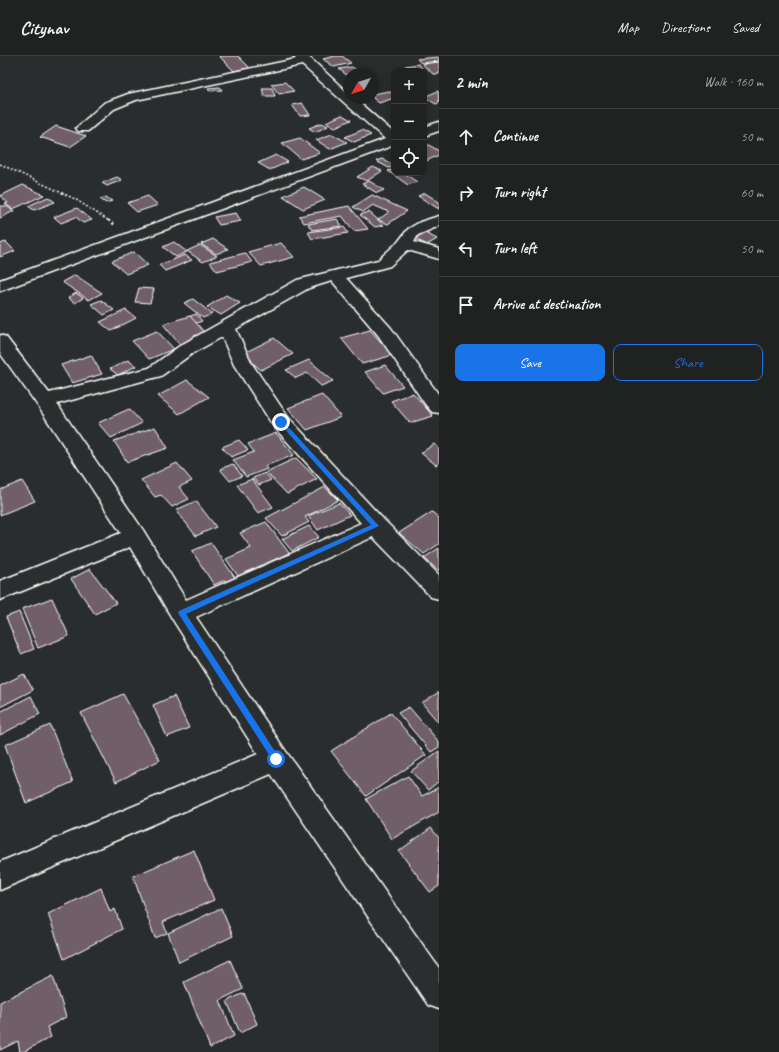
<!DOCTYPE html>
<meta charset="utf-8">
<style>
:root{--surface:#202222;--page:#282a2a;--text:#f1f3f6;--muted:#a2a4a5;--line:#3d3f40;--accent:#1a73e8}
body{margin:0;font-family:Caveat,sans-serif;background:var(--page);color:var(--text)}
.controls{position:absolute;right:12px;top:12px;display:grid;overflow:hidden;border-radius:8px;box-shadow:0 2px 10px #0003}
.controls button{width:36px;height:36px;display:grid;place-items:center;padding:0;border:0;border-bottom:1px solid var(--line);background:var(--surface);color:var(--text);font:20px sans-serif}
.compass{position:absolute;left:343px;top:12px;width:36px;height:36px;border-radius:50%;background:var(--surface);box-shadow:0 2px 10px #0003;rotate:231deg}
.stop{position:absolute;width:12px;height:12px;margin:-9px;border:3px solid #1a73e8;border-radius:50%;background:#fff}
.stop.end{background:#1a73e8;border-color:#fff;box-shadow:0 1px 4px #0008}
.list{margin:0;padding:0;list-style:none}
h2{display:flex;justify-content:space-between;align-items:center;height:52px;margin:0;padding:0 16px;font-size:17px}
h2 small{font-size:13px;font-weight:400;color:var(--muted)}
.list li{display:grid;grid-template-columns:26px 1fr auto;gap:12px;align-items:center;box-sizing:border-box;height:56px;padding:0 16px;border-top:1px solid var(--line)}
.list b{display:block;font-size:15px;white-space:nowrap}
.list em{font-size:13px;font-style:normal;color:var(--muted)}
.actions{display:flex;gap:8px;padding:12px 16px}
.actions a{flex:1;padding:9px 0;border:1px solid var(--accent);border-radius:8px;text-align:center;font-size:14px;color:var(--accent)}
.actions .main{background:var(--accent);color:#fff}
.icon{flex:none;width:22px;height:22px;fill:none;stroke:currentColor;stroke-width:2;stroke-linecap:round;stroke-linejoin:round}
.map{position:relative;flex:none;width:439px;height:996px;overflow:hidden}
header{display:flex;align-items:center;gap:24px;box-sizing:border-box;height:56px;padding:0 20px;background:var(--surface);border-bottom:1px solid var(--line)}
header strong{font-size:19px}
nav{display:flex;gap:22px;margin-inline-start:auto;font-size:14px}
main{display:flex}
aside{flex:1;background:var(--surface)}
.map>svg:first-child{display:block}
.building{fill:#6f5e69;stroke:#fff}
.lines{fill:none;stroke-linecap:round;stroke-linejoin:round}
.minor-casing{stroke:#fff;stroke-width:3}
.path-far1{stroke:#fff;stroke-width:1.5;stroke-dasharray:2 2;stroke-linecap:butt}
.path{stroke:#fff;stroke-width:2;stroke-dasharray:2.5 2.5;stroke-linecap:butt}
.minor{fill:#2a2d2e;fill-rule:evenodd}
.route{fill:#1a73e8}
</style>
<header>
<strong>Citynav</strong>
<nav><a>Map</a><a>Directions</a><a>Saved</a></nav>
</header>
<main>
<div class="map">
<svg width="439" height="996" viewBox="0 0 439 996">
<rect width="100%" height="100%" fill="#2a2d2e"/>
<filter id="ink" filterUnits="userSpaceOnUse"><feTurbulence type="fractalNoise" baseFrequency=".025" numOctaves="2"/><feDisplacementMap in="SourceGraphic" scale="8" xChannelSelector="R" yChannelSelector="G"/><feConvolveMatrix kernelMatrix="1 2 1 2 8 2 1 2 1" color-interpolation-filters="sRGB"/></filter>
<g filter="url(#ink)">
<g class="building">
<path d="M219,0h19l12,12 -16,3z"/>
<path d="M335,0h7l9,7 -17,4 -11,-8z"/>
<path d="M438,1l1,4 -18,2 -4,-4z"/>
<path d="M439,6v12h-6l-11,-10z"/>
<path d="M419,8l3,4 -14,1 -3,-3z"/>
<path d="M352,11l10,7h-13v3l-10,-8z"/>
<path d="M285,26l9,9 -15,3 -8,-10z"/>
<path d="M220,31l2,3 -12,1 -2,-3z"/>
<path d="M262,32h10l3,8h-11z"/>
<path d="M389,35l5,4v3l-15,5 -6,-5v-4z"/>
<path d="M438,35l1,12 -3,1 -12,-7z"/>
<path d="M302,47l8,12 -10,1 -8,-11z"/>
<path d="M342,59l9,5 -16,7 -9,-5z"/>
<path d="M322,67l6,3 -13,6 -6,-4z"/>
<path d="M56,70l30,10 -16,11 -30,-10z"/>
<path d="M362,74l9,5 -17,7 -9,-5z"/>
<path d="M332,78l15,8 -17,7 -14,-9z"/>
<path d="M300,82l20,15 -19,6 -19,-16z"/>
<path d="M427,88l12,7v4l-15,7v-16z"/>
<path d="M276,99l12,7 -18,8 -12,-7z"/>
<path d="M382,103l12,6v1l-5,2 -13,-7z"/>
<path d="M373,111l9,4 -15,10 -10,-4z"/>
<path d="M394,113v4h10l13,9 -9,3 -20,-14z"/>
<path d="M117,121l5,3 -15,6 -5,-3z"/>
<path d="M369,125l15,9 -7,3 -15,-9z"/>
<path d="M23,129l21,10 -31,14 -8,-5 3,-1 -8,-7z"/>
<path d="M304,131l21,13 -22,9 -20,-13z"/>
<path d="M425,137l14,9v7l-21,-13z"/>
<path d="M372,139l35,16 -19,13 -10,-4 11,-8 -16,-7 -10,7 -10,-5z"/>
<path d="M148,140l10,9 -21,7 -10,-9z"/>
<path d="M48,141l7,5 -21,8 -6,-4z"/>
<path d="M106,141l6,4 -6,2 -6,-4z"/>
<path d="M0,150h6l8,5 -14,7z"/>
<path d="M349,150l19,23 -14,2 -12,-15 -38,7 -5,-7z"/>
<path d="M77,152l15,12 -9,3 -7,-6 -15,6 -7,-6z"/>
<path d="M369,156l15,13 -9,2 -15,-12z"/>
<path d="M236,157l5,8 -22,4 -5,-8z"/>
<path d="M337,163l5,7 -30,4 -4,-6z"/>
<path d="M344,171l4,6 -36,6 -4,-7z"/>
<path d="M423,176l14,7 -10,6 -13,-7z"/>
<path d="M213,183l15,10 -12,5 -15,-10z"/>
<path d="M6,186l9,9 -15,6v-13z"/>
<path d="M174,186l13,10 -11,5 -13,-10z"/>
<path d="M281,187l13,14 -33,9 -13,-14z"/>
<path d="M200,189l17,11 -14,6 -16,-11z"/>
<path d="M134,196l14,13 -22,9 -14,-13z"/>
<path d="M245,197l7,9 -35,9 -7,-9z"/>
<path d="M185,199l7,5 -27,11 -6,-6z"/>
<path d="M75,219l27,18 -13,7 -27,-18z"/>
<path d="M139,232l15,1 -4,14 -15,-1z"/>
<path d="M76,237l7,5 -8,5 -7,-5z"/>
<path d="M226,239l14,8 -19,12 -14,-8z"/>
<path d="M193,243l19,15 -9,4 -19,-15z"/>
<path d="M101,244l13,10 -10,5 -13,-11z"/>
<path d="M126,254l10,8 -25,13 -11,-9z"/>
<path d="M196,258l6,7 -11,4 -6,-7z"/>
<path d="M190,260l15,17 -11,3 3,4 -17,5 -17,-21z"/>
<path d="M370,274l23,25 -31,9 -21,-26z"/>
<path d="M157,275l17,18 -25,10 -17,-18z"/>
<path d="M274,282l19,16 -32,16 -19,-16z"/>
<path d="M91,299l11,19 -30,9 -11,-18z"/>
<path d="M128,304l8,6 -18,9 -8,-6z"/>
<path d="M309,304l24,21 -12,5 -14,-13 -11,5 -10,-8z"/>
<path d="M385,309l18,21 -20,7 -18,-21z"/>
<path d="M187,324l22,17 -30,17 -21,-18z"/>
<path d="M413,337l20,23 -23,7 -19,-22z"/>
<path d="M322,339l19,22 -34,13 -19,-22z"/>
<path d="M129,353l13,14 -31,15 -13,-15z"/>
<path d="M155,371l13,21 -41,14 -13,-21z"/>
<path d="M276,377l18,22 -29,11 2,3 -21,8 -13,-17 21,-8 -6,-8z"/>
<path d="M239,384l9,10 -17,7 -9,-10z"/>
<path d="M434,388l5,4v15l-3,2 -15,-12z"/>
<path d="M296,402l21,21 -30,15 -21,-22z"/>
<path d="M177,407l15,18 -13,6 10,12 -17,8 -11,-12 -6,2 -14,-17z"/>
<path d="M233,408l9,12 -12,5 -10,-12z"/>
<path d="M265,417l6,7 -12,5 -6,-7z"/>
<path d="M252,423l21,28 -15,6 -21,-28z"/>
<path d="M22,425l13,20 -35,14v-25z"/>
<path d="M325,431l13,13 -33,17 4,5 -27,14 -16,-18z"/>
<path d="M196,445l20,26 -20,9 -20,-26z"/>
<path d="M339,447l11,12 -32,15 -10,-14z"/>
<path d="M432,456l7,6v26l-15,10 -25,-21z"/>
<path d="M266,466l23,31 -51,23 -12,-17 25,-11 -11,-15z"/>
<path d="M309,470l10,11 -27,14 -10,-12z"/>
<path d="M211,487l27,39 -9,4 -4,-6 -11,5 -22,-34z"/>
<path d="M439,492v23l-15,-13z"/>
<path d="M90,513l26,34 -21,11 -24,-35z"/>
<path d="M52,542l17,38 -31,12 -16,-39z"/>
<path d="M19,556l15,37 -13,5 -15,-37z"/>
<path d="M24,618l9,16 -33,17v-21z"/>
<path d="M439,636v31l-17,-20z"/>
<path d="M123,638l37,66 -44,22 -35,-69z"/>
<path d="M31,640l9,18 -40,21v-23z"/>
<path d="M174,640l15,32 -22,9 -14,-32z"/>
<path d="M409,651l30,35v5l-8,5 -33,-39z"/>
<path d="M391,657l35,42 -60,41 -35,-45z"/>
<path d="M50,669l23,57 -47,21 -21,-58z"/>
<path d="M439,695v30l-11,9 -17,-19z"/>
<path d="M408,720l14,20 17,-9v25l-47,27 -26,-40z"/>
<path d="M431,772l8,10v48l-9,6 -31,-41z"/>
<path d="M194,794l20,50 -51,22 4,11 -12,5 -22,-62z"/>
<path d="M101,832l9,24 5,-3 7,20 -58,30 -16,-45z"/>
<path d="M221,852l12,28 -54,26 -11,-29z"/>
<path d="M230,904l13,29 -23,11 14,36 -24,12 -26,-66z"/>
<path d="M53,920l13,41 -19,10 4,10 -28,15h-3l-2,-11 -18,9v-48z"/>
<path d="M244,937l13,31 -17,9 -13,-32z"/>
</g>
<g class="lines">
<g class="minor-casing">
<g id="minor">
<path d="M293,0h13l4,2 39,36v4h5l40,35v12l-394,146v-11l385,-141 -83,-74 -166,35 -22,9 -26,22h-10l-2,-3 28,-25 24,-9 168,-35z"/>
<path d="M439,66v9l-15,5v-9z"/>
<path d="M439,160v10l-21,9 -4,7 25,7v10l-31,-9 -18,16 -44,12 45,50 48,67v18l-7,-1 -7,-8 -47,-69 -46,-54 -23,7 -73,41 16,35 36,53 96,103 55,55v24l-8,-2 -58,-60 -177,80 89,133 154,218v41l-11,-4 -157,-231 -271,116v-28l258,-108 -85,-134 -43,-73 -130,53v-19l121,-48 -83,-127 -38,-53v-18l6,2 43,56 100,-25 32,-23 116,-65 81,-20 20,-18 10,-13 12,-7zM222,281l12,28 40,62 87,96 -175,77 -43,-70 -86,-126 104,-28 32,-23z"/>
</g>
</g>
<path class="path-far1" d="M0,108l75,35 34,22"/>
<path class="path" d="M108,164l7,5"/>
<use href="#minor" class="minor"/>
</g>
</g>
<path class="route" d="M279,365h4l96,105 -193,88 92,142 2,3 -4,3 -3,-1 -95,-148 1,-2 192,-86 -92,-102z"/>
</svg>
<div class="controls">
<button>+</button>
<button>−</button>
<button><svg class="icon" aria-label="locate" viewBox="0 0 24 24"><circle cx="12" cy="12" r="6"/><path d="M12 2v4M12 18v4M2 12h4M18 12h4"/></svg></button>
</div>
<svg class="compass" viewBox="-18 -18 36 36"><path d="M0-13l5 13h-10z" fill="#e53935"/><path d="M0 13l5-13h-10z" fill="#a2a4a5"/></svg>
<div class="stop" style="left:276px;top:703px"></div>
<div class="stop end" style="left:281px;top:366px"></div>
</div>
<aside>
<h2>2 min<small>Walk · 160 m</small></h2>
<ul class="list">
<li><svg class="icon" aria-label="ahead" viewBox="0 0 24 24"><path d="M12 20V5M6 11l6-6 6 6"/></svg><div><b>Continue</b></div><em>50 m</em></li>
<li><svg class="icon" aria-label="right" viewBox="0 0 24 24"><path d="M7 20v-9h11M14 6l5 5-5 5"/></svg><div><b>Turn right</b></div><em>60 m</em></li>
<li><svg class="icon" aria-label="left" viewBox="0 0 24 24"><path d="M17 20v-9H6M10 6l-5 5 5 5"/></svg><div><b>Turn left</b></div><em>50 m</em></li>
<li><svg class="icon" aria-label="arrive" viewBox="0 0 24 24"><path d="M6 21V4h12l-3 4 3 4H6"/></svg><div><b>Arrive at destination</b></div></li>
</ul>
<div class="actions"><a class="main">Save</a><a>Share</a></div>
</aside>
</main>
